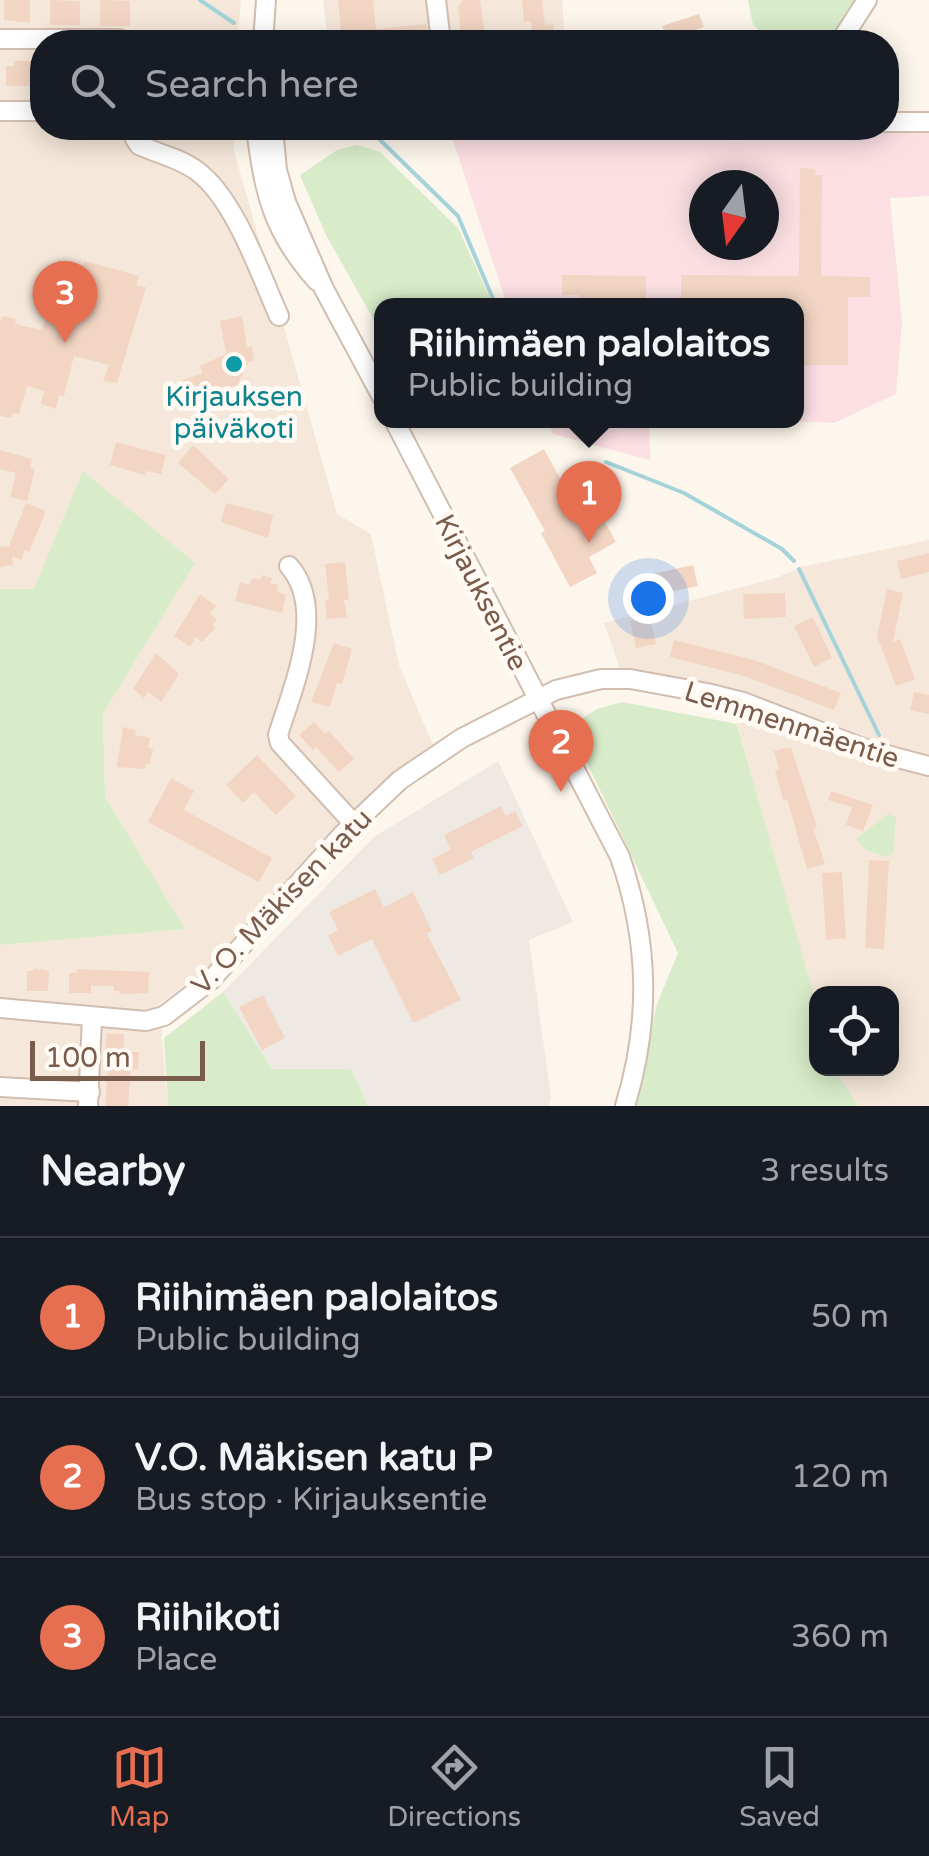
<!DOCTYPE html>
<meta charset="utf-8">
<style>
:root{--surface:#171b24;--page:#242831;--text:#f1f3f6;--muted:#9ea1a6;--line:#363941;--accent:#e76f51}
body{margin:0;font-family:"Varela Round",sans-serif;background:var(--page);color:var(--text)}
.controls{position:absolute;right:30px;bottom:30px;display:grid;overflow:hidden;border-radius:20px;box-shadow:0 5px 25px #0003}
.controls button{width:90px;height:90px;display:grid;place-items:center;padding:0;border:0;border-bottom:2px solid var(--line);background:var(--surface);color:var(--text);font:50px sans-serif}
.compass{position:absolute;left:689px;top:170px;width:90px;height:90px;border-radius:50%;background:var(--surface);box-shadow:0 5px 25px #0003;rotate:194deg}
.scale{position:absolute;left:30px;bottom:25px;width:175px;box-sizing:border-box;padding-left:10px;border:5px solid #7a5c4d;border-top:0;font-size:28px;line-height:35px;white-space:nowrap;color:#7a5c4d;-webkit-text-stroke:8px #fffaf3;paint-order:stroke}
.you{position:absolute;left:648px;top:598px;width:35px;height:35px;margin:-25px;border:8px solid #fff;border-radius:50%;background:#1a73e8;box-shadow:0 0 0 15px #1a73e833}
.badge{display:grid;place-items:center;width:65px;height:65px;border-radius:50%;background:var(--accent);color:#fff;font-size:32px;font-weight:700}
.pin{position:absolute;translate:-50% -82px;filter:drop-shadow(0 2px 5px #0008)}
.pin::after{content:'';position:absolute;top:52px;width:35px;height:30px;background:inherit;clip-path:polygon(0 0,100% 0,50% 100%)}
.popup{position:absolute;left:374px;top:298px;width:430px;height:130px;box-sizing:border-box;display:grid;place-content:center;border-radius:20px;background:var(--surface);filter:drop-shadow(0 2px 8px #0005);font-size:32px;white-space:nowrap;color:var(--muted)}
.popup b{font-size:38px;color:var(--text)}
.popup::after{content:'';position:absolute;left:50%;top:100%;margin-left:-20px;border:20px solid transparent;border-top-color:var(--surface)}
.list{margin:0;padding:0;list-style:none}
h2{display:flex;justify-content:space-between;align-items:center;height:130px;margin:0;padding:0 40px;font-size:42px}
h2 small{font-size:32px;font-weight:400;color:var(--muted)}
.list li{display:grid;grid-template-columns:65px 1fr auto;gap:30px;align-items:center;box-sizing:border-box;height:160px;padding:0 40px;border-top:2px solid var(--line)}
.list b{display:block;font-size:38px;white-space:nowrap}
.list p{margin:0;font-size:32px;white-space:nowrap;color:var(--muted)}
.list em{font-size:32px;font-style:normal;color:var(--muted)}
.icon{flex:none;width:55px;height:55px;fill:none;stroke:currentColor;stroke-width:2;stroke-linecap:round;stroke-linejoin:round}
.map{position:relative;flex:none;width:929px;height:1106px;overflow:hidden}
.search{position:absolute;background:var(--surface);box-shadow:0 5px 25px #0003;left:30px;right:30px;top:30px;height:110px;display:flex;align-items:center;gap:25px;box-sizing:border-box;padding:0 35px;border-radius:40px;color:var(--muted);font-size:38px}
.sheet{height:610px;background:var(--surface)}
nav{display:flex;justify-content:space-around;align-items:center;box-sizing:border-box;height:140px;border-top:2px solid var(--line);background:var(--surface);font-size:28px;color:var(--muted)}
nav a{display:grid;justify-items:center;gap:5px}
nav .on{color:var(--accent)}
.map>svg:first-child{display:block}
.residential{fill:#f5e8da}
.industrial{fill:#efe9e4}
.medical{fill:#fbdfe3;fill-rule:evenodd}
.green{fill:#d8ecc9}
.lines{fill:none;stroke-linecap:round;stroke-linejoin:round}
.stream{stroke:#a5d3da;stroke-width:4}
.building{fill:#f3d5c3}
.minor-casing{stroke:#d1beb0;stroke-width:22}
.minor{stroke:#fff;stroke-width:18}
.culture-dot{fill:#0f9aa8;stroke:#fffaf3;stroke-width:4}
.labels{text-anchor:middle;stroke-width:10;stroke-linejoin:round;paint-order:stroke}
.culture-label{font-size:28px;fill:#0d838f;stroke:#fffaf3}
.street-label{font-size:28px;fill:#7a5c4d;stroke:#fffaf3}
</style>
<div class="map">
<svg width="929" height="1106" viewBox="0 0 929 1106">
<rect width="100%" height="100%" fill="#fdf6ec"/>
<g class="residential">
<path d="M0,0h241l-4,42h-195v86h192v23l103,363 34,20 28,131 34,80 -227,225 -47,34 9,102h-168v-161l184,-16 -79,-132 -2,-83 92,-151 -161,27 -34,-1z"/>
<path d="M323,0h239l3,42h-237z"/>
<path d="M929,540v566h-71l-24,-37 58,-1v-74h-76v13l-81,-292 -3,-24 -112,-22 -16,-46 172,-45 25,-11z"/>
</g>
<path class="industrial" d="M498,761l75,161 -44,18 22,157 -2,9h-181l-17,-37h-79l-49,-77 151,-155z"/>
<g class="medical">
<path d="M929,122v74l-39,2 12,125 -6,71 -62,29 -54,-2 16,-1v-114l-289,-1 -58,-177h437zM704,185h60v60h-60z"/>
<path d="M548,421h101l1,39 -97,-26z"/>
</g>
<g class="green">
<path d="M748,0h117l-36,42 -56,-1 -20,-16z"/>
<path d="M357,145l23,7 78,76 35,77 -111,1 -1,27 -55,-98 -26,-60 37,-25z"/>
<path d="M83,471l112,92 -92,151 2,83 80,132 -185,16v-356h34z"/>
<path d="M622,702l115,22 79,279v65l18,1 24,37h-226l25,-102 21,-51 -108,-226 27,-18z"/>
<path d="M888,814l8,3 -3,37 -7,3 -20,-7 -10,-11z"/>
<path d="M223,992l49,77h79l17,37h-200l-4,-68z"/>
</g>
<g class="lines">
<g class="stream">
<path d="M200,0l34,23"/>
<path d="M378,138l80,78 38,90"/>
<path d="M606,462l78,31 98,56 12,12"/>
<path d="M799,569l80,166"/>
</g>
</g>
<g class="building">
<path d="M4,0h26v23l-26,-3z"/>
<path d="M50,0l30,1v24h-30z"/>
<path d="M100,0l30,1v25h-30z"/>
<path d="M338,0h35l3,29 50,-5 2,18h-86z"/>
<path d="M463,0h17l4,28 -5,14h-17l-4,-36z"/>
<path d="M522,0h20l3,25 8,-1 1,18h-21l-2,-21 -7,1z"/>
<path d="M699,14l5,13 -37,12 -5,-13z"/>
<path d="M14,61h18v5h8v20h-34v-20h8z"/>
<path d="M800,168l16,1 -1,6h7l-1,101 49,1v20h-22v68h-52l1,-63 -52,4v-5l-21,-1v6h-43v-31l118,1z"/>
<path d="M58,260l25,5 2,-4 54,15 -3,9 10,2 -29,96 -14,-2 6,-16 -35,-9 -10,40 -5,-1 -3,14 -15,-5 3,-13 -17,-5 -8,28 -6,-1 -1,5 -12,-2v-96l3,-4 13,3 -1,5 26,6 8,-17 -5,-2z"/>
<path d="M562,275l84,1v30h-67v-11h-17z"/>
<path d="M242,316l5,31 5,-1 2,15 -6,1 -10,22 -53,26 -10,-20 8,-3 -2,-6 21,-8 -2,-7 26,-12 -6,-33z"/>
<path d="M116,442l50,13 -5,19 -15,-3 -1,4 -35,-10z"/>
<path d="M193,445l36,34 -14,15 -37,-31z"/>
<path d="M544,449l20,37 16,-9 36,65 -27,15 8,16 -27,14 -29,-54 4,-2 -35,-63z"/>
<path d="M0,450l32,9 -2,9 5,1 -8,32 -17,-4 6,-24 -16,-4z"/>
<path d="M26,503l20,8 -17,41 -4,-2 -4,10 -9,-4 1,9 -13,2v-20l9,-1z"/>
<path d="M226,503l47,12 -5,23 -47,-16z"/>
<path d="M929,553v19l-28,7 -4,-18z"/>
<path d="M345,562l4,38h-5l3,17 -20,2 -2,-19 4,-1 -4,-35z"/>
<path d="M693,565l5,21 -45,9 -5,-20z"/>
<path d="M262,575l10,3 -2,5 8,2 -1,7 9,3 -4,18 -47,-12 5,-19 10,3 2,-7 8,2z"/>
<path d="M887,589l16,4 -10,49 7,-3 15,40 -19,7 -19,-50z"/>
<path d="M785,593l1,24 -42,2 -1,-25z"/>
<path d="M200,594l16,12 -6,8 7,5 -5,7 3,2 -13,14 -6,-5 -6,10 -16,-11z"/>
<path d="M650,617l6,27 -20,4 -6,-27z"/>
<path d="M813,617l19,41 -18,9 -20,-41z"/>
<path d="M674,640l80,20 87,33 -7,17 -90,-34 -74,-19z"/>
<path d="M334,643l18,6 -10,35 -5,-1 -7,24 -19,-5z"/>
<path d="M156,653l23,21 -18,28 -13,-10 -4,6 -11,-9z"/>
<path d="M914,692l15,3v19l-19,-4z"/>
<path d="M314,722l11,12 4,-3 25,28 -15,13 -23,-25 -3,3 -14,-15z"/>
<path d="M123,727l13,3 -1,5 15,3 -2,10 5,1 -3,15h-4l-1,5 -28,-2z"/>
<path d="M791,747l26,80 -4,1 12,36 -18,5 -20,-70 -4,1 -8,-30 4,-1 -5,-18z"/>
<path d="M257,755l39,41 -20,19 -22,-23 -11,11 -17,-18z"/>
<path d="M171,778l23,13 -10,19 88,48 -13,24 -111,-60z"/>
<path d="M831,791l42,14 -10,26 -17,-6 6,-18 -24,-7z"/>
<path d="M501,806l5,10 9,-5 8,15 -52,26 3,6 -34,17 -8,-16 19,-10 -7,-14z"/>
<path d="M869,860l20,1 -5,88 -19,-1z"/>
<path d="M842,872l4,66 -20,2 -4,-67z"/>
<path d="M375,889l9,18 29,-15 19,39 -5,3 34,66 -48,23 -41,-84 -34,17 -10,-20 10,-6 -9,-18z"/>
<path d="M33,968l16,3 -1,20h-21v-20h6z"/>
<path d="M77,969l72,3 -1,21 -29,1 1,-3h-6v-5h-23v7h-22v-20h8z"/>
<path d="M263,995l22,43 -23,12 -23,-43z"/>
<path d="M107,1033l17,1v18h15l-1,17h-7l-3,37h-23l3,-38h-4l-1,-7z"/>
</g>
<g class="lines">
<g class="minor-casing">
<g id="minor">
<path d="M436,0l5,42"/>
<path d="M0,39h119"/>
<path d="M263,42l3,-42"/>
<path d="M840,42l27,-42"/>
<path d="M0,111h42"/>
<path d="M886,122h43"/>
<path d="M134,128l1,11 4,6c19,9 41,13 58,26 38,28 63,103 82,145"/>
<path d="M256,128c8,64 16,103 61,153"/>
<path d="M273,128l4,42 9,32 38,87 58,108"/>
<path d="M394,420l226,437c29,84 31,164 5,249"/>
<path d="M289,566c38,43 4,121 -11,169l2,8 73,80"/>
<path d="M0,1008l146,13 18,-5 47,-36 131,-145 58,-55 62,-42 94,-48 45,-11h29l77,14 36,9 128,49 58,15"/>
<path d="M0,1087l90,5"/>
<path d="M88,1106l4,-88"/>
</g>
</g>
<use href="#minor" class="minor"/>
</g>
<circle class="culture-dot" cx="234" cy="364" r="10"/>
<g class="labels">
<g class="culture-label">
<text x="234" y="406">Kirjauksen<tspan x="234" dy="32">päiväkoti</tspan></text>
</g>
<g class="street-label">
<text transform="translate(482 592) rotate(63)" y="10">Kirjauksentie</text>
<text transform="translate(792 724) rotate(18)" y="10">Lemmenmäentie</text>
<text transform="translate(281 901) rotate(-46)" y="10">V. O. Mäkisen katu</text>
</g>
</g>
</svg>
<div class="controls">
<button><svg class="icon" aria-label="locate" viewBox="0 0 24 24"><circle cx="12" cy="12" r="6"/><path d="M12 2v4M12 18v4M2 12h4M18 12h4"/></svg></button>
</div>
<svg class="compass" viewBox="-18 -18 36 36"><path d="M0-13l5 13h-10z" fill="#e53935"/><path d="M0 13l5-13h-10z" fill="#9ea1a6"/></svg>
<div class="scale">100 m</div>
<div class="you"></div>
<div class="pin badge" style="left:589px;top:543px">1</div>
<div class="popup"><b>Riihimäen palolaitos</b>Public building</div>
<div class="pin badge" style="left:561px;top:792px">2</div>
<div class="pin badge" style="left:65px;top:343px">3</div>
<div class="search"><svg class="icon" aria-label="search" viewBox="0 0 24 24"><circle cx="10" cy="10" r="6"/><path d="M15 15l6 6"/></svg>Search here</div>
</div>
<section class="sheet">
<h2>Nearby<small>3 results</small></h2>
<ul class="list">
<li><span class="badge">1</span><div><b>Riihimäen palolaitos</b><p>Public building</p></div><em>50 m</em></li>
<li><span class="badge">2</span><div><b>V.O. Mäkisen katu P</b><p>Bus stop · Kirjauksentie</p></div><em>120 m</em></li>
<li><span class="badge">3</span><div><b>Riihikoti</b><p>Place</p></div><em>360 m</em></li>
</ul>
</section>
<nav>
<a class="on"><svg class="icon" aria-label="map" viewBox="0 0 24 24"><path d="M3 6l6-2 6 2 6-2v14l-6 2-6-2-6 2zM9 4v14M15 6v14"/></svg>Map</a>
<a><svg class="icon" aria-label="directions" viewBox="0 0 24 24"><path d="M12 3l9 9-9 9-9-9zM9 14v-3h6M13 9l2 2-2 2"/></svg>Directions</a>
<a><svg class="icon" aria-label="saved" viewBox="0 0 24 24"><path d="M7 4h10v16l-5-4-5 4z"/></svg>Saved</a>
</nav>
